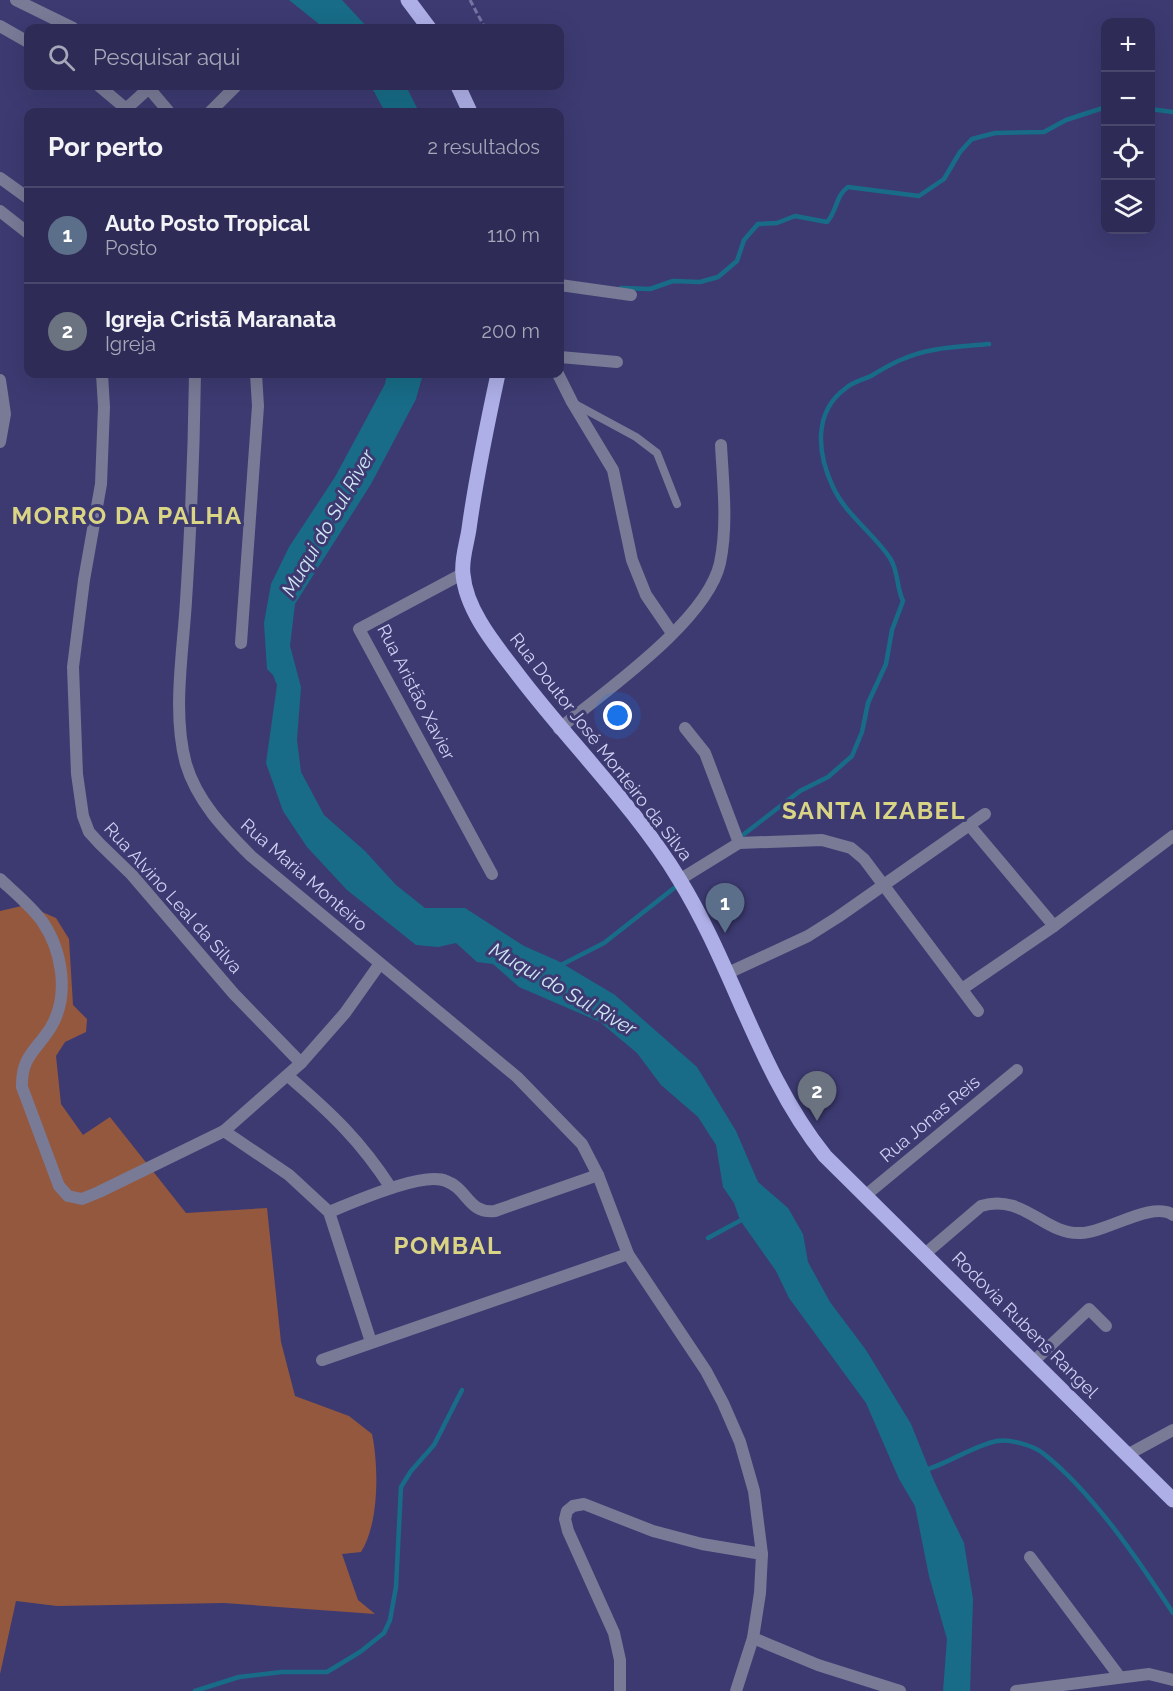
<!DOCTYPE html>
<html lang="pt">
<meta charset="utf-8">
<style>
:root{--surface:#2e2c56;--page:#3a3860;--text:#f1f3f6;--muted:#a7a7b9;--line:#49486c;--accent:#c7bb3c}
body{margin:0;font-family:Raleway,sans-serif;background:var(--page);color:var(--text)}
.controls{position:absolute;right:18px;top:18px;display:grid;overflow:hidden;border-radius:12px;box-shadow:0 6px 24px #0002}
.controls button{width:54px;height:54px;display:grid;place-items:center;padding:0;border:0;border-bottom:2px solid var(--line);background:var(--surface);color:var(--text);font:30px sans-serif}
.you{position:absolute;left:618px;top:716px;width:21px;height:21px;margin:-15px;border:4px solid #fff;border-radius:50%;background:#1a73e8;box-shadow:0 0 0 9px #1a73e833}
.badge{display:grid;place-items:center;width:39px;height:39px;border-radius:50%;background:var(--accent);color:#fff;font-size:20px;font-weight:700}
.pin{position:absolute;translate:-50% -50px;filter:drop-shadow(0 2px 3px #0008)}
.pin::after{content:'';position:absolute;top:32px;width:21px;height:18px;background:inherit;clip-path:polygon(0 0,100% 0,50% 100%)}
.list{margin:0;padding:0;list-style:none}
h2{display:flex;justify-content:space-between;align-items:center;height:78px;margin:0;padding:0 24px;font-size:26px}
h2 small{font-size:20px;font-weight:400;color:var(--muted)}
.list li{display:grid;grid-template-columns:39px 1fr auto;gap:18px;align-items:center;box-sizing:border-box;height:96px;padding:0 24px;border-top:2px solid var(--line)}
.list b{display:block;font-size:22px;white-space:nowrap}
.list p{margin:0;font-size:20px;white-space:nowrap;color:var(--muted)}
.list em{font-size:20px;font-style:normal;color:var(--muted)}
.icon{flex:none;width:33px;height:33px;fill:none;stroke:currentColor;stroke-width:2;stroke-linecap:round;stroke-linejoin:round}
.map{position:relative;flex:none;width:1173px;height:1691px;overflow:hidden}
.search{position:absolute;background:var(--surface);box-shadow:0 6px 24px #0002;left:24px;top:24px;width:540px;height:66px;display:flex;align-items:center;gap:15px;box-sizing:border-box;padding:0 21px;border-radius:12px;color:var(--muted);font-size:22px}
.panel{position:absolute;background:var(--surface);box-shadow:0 6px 24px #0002;left:24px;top:108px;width:540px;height:270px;border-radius:12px}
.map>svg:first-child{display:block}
.green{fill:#94583e}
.water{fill:#186c87}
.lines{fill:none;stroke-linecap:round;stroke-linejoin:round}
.stream{stroke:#186c87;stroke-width:4.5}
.path{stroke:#7574a3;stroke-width:3;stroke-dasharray:6 3;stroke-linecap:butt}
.lane{stroke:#797a96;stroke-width:8}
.street{stroke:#797a96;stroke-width:12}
.primary{stroke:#aeafe7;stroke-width:15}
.labels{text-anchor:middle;stroke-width:6;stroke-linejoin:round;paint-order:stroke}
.street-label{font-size:18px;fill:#cfd0f2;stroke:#3d3a72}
.water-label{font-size:20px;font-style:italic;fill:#d1e8f2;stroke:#3d3a72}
.district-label{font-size:24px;font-weight:bold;letter-spacing:1.5px;fill:#dad485;stroke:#3d3a72}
</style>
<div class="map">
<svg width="1173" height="1691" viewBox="0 0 1173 1691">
<rect width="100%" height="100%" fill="#3d3a72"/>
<path class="green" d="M26,905l30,13 13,21 4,66 14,14 -1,13 -21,10 -9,14 5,48 22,31 27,-18 76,96 81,-5 14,134 14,54 54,20 23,18c7,33 7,90 -11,118l-19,2 16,46 17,14 -151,-11 -167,3 -41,-5 -16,73v-763z"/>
<g class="water">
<path d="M289,0h53l26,28h-44z"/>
<path d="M371,86h35l13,26h-34z"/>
<path d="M387,374h36l-7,25 -45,85 -76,120 -5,42 11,41 -4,53 4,32 23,43 41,36 31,34 29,23h40l59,38 34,15 57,34 82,72 39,64 22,51 30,26 15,26 5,28 22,40 36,48 45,74 23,57 30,62 9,56 -3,92h-27l4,-52 -18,-63 -14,-70 -16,-27 -33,-76 -77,-105 -13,-27 -36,-51 -6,-17 -11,-16 -7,-42 -18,-28 -37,-32 -24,-32 -37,-31 -81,-35 -26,-23 -16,-2 -21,-19 -18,4 -22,-2 -69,-55 -40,-43 -24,-36 -17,-48 11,-78 -4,-10 -6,-6 -3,-46 7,-39 18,-37 46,-70 50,-93z"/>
</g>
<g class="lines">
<g class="stream">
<path d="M1150,109l23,3"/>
<path d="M621,288l29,1 23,-8 27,1 18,-5 19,-16 7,-21 14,-16 19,-1 18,-7 32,6c10,-11 9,-27 21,-35l71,9 25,-17 16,-27 12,-13 23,-6 49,-1 22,-12 40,-13"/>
<path d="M739,838l61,-47 28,-14 24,-21 10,-24 6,-29 18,-39 6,-34 11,-29c-7,-14 -4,-29 -13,-43 -17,-25 -44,-43 -57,-71 -16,-34 -20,-75 13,-99 7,-6 16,-8 25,-12 10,-6 21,-13 32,-17 26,-12 57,-12 86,-15"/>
<path d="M559,966l45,-23 74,-58"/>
<path d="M708,1238l37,-20"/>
<path d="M925,1470c22,-6 50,-25 72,-29 13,-2 36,4 47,13 49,39 95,107 129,159"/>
<path d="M195,1691l44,-14 43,-5h45l33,-20 24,-19 6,-13 6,-33 5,-100 10,-16 23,-26 28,-55"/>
</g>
<path class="path" d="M470,0l15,28"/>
<path class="lane" d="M575,404l61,33 21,16 20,51"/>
<g class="street">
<path d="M16,0l57,28"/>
<path d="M0,26l28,16"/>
<path d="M99,86l31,26"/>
<path d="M147,86l22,26"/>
<path d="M127,108l22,-20"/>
<path d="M210,112l26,-26"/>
<path d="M0,178l28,20"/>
<path d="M0,211l28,22"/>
<path d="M560,285l71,10"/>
<path d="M560,357l57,5"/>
<path d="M102,374l2,33 -3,77 -17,96 -11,87 4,107 6,42 6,16 11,12 32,31 102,119 67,69"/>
<path d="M195,374c-1,75 -4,151 -9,227 -3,52 -14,112 0,163 11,37 38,65 65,92l266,221 65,67 16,31 30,79 78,117 17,32 17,39 14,49 8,63 -2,39 -7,45 -17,53"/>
<path d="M558,374l14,28 41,68 19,90 14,35 26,38"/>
<path d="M0,380l5,34 -5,28"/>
<path d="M462,574l-103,55 133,245"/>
<path d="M241,643l17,-237 -2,-32"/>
<path d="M685,728l20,25 34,90"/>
<path d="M559,729c46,-38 148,-108 161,-166 8,-39 3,-79 1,-118"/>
<path d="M970,826l84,100"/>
<path d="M0,879c14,13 31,27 42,42 20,29 28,74 9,106 -14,23 -30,29 -29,60l37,99 9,10 14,3 17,-7 125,-61 77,-68 44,-50 34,-48"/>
<path d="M679,880l60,-37 83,-3 29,8 13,11 114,152"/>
<path d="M728,973l80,-37 30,-19 147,-103"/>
<path d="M962,989l92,-63 119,-90"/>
<path d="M288,1076c43,37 72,64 103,112"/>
<path d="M224,1131l65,44 40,37 42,130"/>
<path d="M866,1195l151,-125"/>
<path d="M329,1212c25,-10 94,-41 117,-31 22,8 22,33 49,30l103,-36"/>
<path d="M926,1253l55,-47c43,-13 63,29 100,27 24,0 72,-33 92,-18"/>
<path d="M322,1360l306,-106"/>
<path d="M1034,1361l55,-52 17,17"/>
<path d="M1127,1455l46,-25"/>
<path d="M1030,1557l89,119"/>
<path d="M753,1638l65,27 82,26"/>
<path d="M620,1691v-31l-6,-27 -46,-102 -3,-12 2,-8 6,-5 11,-2 69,27 49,13 60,10"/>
<path d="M1016,1691l133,-17 24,6"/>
</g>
<g class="primary">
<path d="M408,0l21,28"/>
<path d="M458,86l12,26"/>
<path d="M498,374c-11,51 -22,103 -29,155 -2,14 -8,31 -6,45 3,38 35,74 56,102 51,67 117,132 160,203 55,89 80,195 146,277l348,344"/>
</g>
</g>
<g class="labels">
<g class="street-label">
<text transform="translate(416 692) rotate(63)" y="6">Rua Aristão Xavier</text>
<text transform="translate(601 747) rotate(52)" y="6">Rua Doutor José Monteiro da Silva</text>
<text transform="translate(304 875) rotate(41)" y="6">Rua Maria Monteiro</text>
<text transform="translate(173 898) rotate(48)" y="6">Rua Alvino Leal da Silva</text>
<text transform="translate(930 1119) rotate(-40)" y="6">Rua Jonas Reis</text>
<text transform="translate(1025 1325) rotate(45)" y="6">Rodovia Rubens Rangel</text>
</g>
<g class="water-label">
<text transform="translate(328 523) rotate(-60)" y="7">Muqui do Sul River</text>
<text transform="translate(563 989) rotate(30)" y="7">Muqui do Sul River</text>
</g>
<g class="district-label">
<text x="127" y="524">MORRO DA PALHA</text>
<text x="874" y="819">SANTA IZABEL</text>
<text x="448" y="1254">POMBAL</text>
</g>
</g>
</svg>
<div class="controls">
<button>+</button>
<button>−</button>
<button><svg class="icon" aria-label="locate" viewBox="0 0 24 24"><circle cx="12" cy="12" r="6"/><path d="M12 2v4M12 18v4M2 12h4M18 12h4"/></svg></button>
<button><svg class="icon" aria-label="layers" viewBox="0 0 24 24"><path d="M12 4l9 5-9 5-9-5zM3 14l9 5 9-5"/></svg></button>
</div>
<div class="you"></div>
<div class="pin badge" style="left:725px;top:933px;background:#5c6f8a">1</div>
<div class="pin badge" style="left:817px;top:1121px;background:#6b7280">2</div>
<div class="search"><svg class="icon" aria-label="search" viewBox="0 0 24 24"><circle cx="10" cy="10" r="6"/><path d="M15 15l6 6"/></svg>Pesquisar aqui</div>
<section class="panel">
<h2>Por perto<small>2 resultados</small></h2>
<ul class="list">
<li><span class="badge" style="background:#5c6f8a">1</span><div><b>Auto Posto Tropical</b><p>Posto</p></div><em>110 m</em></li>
<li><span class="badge" style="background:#6b7280">2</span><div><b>Igreja Cristã Maranata</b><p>Igreja</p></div><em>200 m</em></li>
</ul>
</section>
</div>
